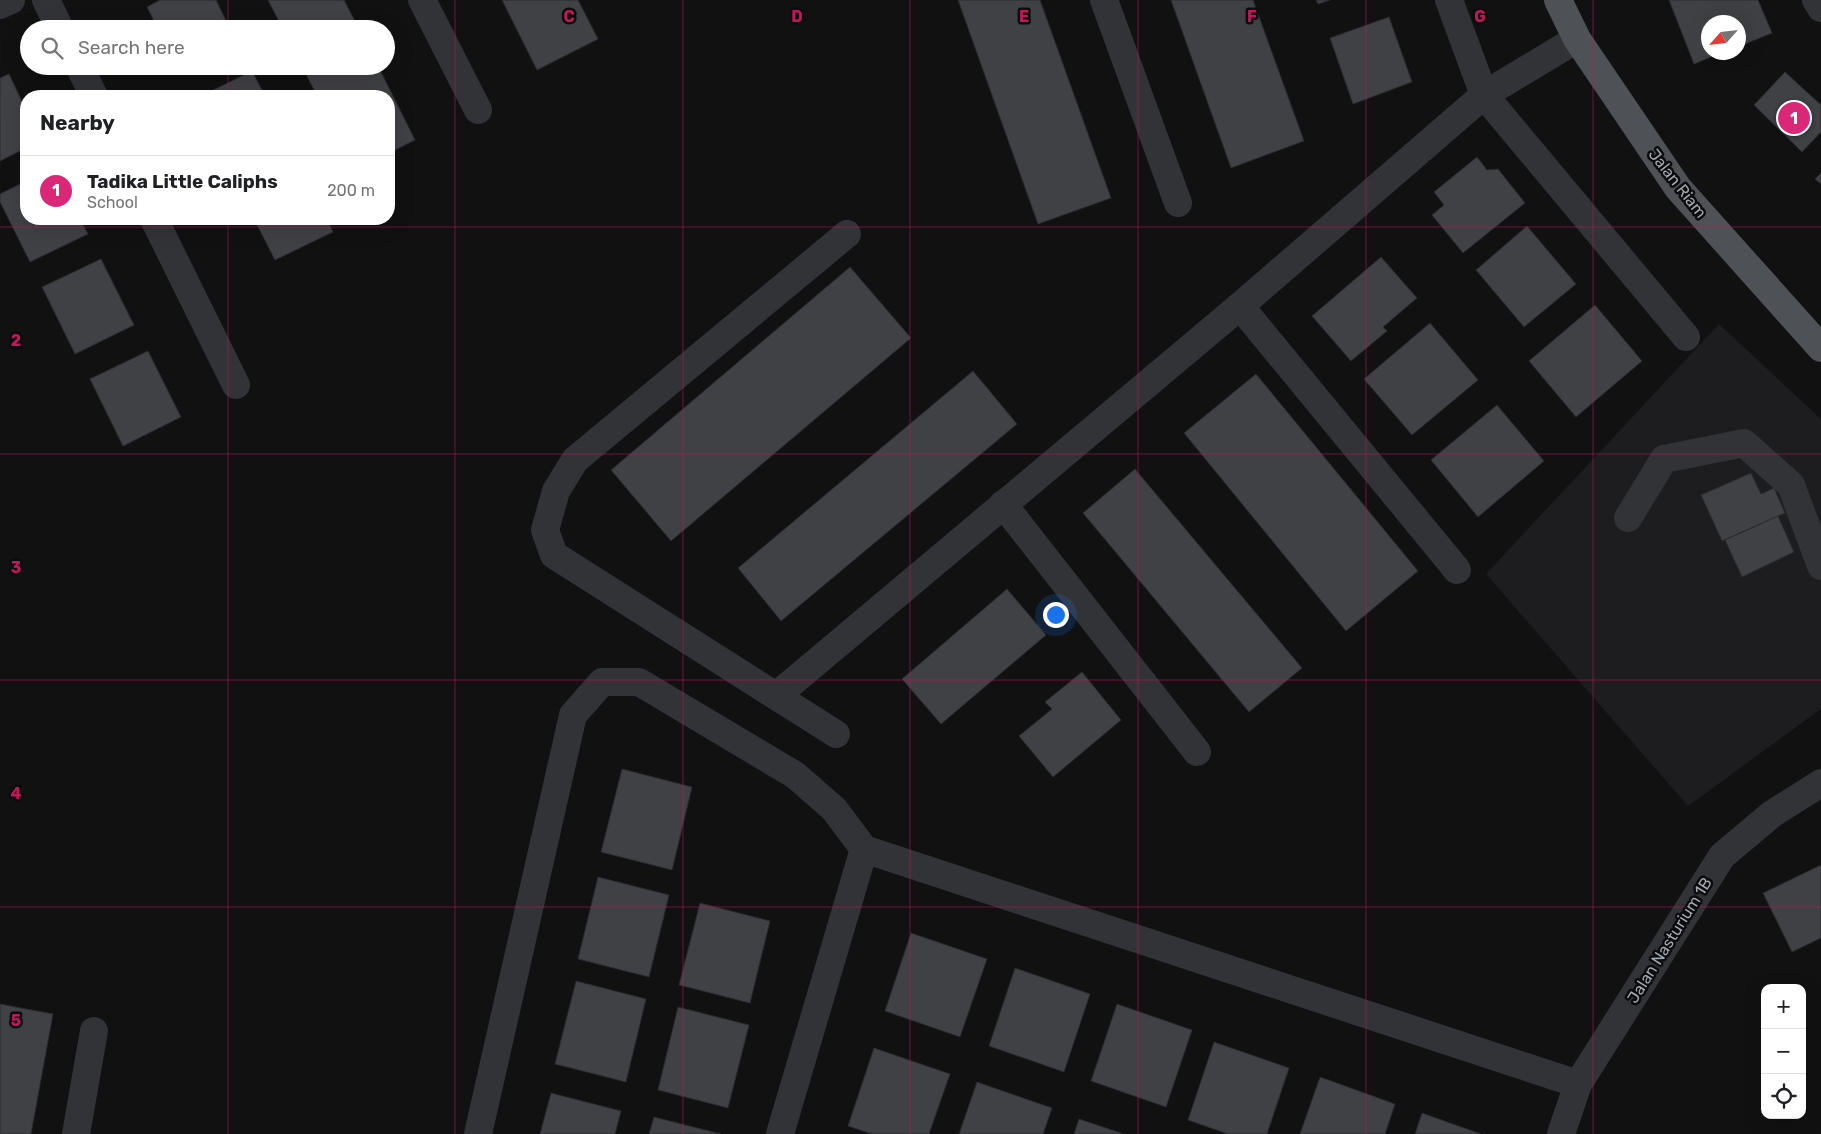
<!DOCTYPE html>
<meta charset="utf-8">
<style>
:root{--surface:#fff;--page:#f6f6f6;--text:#202124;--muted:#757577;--line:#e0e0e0;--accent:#db2777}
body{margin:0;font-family:Rubik,sans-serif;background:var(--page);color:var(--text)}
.controls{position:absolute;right:15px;bottom:15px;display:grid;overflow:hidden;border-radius:10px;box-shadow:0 5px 20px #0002}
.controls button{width:45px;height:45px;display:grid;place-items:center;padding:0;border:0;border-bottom:1px solid var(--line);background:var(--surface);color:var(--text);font:25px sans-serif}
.compass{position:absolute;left:1701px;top:15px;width:45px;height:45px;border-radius:50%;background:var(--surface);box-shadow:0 5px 20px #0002;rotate:243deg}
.you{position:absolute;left:1055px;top:614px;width:18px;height:18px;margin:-12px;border:4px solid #fff;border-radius:50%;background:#1a73e8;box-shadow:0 0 0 8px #1a73e833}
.badge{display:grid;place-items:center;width:32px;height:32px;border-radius:50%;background:var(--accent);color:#fff;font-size:16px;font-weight:700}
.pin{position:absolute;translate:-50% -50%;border:2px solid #fff;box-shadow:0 1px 5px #0006}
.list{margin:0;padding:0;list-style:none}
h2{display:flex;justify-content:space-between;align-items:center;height:65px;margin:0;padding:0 20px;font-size:21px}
h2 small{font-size:16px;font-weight:400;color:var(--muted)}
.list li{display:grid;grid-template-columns:32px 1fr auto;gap:15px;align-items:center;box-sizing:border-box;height:70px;padding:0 20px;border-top:1px solid var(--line)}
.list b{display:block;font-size:19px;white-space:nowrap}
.list p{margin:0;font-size:16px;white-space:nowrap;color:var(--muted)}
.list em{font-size:16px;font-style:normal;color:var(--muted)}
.icon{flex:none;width:28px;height:28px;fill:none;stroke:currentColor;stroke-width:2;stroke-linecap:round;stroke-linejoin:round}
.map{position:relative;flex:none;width:1821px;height:1134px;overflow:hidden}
.search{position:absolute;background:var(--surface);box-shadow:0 5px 20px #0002;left:20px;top:20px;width:375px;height:55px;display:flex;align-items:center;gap:12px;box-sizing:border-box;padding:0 18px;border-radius:28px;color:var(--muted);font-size:19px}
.panel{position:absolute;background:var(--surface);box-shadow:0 5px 20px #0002;left:20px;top:90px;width:375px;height:135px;border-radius:20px}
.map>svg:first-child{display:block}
.built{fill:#1d1d1f}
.building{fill:#404145;stroke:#2b2b2e}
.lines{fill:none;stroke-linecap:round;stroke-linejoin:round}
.minor{stroke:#323337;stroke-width:28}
.major{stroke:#4e5156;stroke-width:28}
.grid{fill:none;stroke:#c2185b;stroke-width:1;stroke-opacity:0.55}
.labels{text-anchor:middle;stroke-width:5;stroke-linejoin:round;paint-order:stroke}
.street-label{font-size:16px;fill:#a2aab3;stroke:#0c0c0d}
.grid-label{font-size:16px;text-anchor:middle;font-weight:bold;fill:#c2185b;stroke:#0c0c0d;stroke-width:5;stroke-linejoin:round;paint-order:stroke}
</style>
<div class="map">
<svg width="1821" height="1134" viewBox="0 0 1821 1134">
<rect width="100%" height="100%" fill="#111112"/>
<path class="built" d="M1719,324l102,95v290l-133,97 -202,-232z"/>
<g class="building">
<path d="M160,0h56l14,29h-72l-11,-22z"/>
<path d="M268,0h76l15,29h-76z"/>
<path d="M502,0h76l20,39 -61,31z"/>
<path d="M958,0h82l71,198 -73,26z"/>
<path d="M1171,0h82l51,141 -73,27z"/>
<path d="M1316,0h14l-12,4z"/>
<path d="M1669,0h89l14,33 -34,14v-25h-30v30h15l-29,12z"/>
<path d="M1389,17l23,65 -59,22 -23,-66z"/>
<path d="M176,66h17l-13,7z"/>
<path d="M302,66h76l37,74 -26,13v-57h-72z"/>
<path d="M252,71l13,25h-64z"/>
<path d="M1785,72l36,33v27l-19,20 -48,-47z"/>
<path d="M9,74l17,36v38l-26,13v-83z"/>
<path d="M1477,157l10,13 11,-1 27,34 -62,50 -31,-38 12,-10 -10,-13z"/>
<path d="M1821,173v11l-6,-5z"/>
<path d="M26,181v38h54l8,15 -58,28 -30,-60v-8z"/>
<path d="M254,219h73l6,13 -58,28z"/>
<path d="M1527,226l49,58 -52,43 -48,-57z"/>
<path d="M1381,257l36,41 -34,29 4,4 -36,30 -39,-45z"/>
<path d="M101,259l33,66 -59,29 -33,-67z"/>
<path d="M850,267l61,71 -240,203 -60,-71z"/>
<path d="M1595,305l47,56 -66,56 -47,-56z"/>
<path d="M1430,323l48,57 -66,55 -48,-56z"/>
<path d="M148,351l33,66 -58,29 -33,-67z"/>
<path d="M973,371l44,53 -236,197 -43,-53z"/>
<path d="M1256,374l162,197 -72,60 -162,-198z"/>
<path d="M1497,405l47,56 -66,56 -47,-57z"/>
<path d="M1135,469l167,199 -53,44 -166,-199z"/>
<path d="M1751,473l10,21 13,-6 11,25 -63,28 -21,-46z"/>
<path d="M1778,516l16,36 -52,25 -17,-37z"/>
<path d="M1007,589l39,46 -105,89 -39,-45z"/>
<path d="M1082,672l39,48 -68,57 -34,-41 33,-27 -7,-7z"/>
<path d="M622,769l70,18 -20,83 -71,-18z"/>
<path d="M1821,865v73l-29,14 -29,-59z"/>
<path d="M598,877l71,18 -20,82 -71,-18z"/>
<path d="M700,903l70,18 -20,82 -71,-18z"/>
<path d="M911,933l76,26 -27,78 -75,-26z"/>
<path d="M1015,968l75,26 -26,78 -75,-26z"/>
<path d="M576,981l70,18 -20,83 -71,-18z"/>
<path d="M0,1004l53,10 -22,120h-31z"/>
<path d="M1117,1004l75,26 -26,77 -75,-26z"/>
<path d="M678,1007l71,18 -21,83 -70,-18z"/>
<path d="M1214,1042l75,26 -22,66h-39l-40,-14z"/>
<path d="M874,1048l76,26 -21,60h-57l-24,-8z"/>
<path d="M1320,1077l75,27 -10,30h-85z"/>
<path d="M977,1082l75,26 -9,26h-84z"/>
<path d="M551,1093l70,18 -6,23h-75z"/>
<path d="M1422,1113l59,21h-66z"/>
<path d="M654,1117l67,17h-72z"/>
<path d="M1079,1119l45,15h-50z"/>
</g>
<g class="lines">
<g class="minor">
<path d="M46,0l14,29"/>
<path d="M422,0l56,110"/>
<path d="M1104,0l74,203"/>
<path d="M1449,0l35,95 202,242"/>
<path d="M1816,0l5,8"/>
<path d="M0,5l11,-5"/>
<path d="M79,66l15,30"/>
<path d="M154,219l82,166"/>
<path d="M847,234l-272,226 -19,31 -11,39 9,25 222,141 464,-390 244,-211 93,-56"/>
<path d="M1240,306l217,264"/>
<path d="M1003,504l194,248"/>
<path d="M1628,518l36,-59 80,-16 47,42 30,81"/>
<path d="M776,696l60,38"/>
<path d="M76,1134l18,-103"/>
<path d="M478,1134l95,-419 29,-33h37l156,93 39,34 30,40"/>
<path d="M780,1134l84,-285 714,235"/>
<path d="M1561,1134l17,-50 144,-228 50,-42 49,-31"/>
</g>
<path class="major" d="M1558,0l19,39 101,149 143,160"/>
</g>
<path class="grid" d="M228,0v29M455,0v1134M683,0v1134M910,0v1134M1138,0v1134M1366,0v1134M1593,0v1134M228,66v30M228,219v915M0,227h1821M0,454h1821M0,680h1821M0,907h1821"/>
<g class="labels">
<g class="street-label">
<text transform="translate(1678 183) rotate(52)" y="6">Jalan Riam</text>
<text transform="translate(1669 940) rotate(-58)" y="6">Jalan Nasturium 1B</text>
</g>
</g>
<g class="grid-label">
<text x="569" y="22">C</text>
<text x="797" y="22">D</text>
<text x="1024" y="22">E</text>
<text x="1252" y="22">F</text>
<text x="1480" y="22">G</text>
<text x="16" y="346">2</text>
<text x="16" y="573">3</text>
<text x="16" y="799">4</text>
<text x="16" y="1026">5</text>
</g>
</svg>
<div class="controls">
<button>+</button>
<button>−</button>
<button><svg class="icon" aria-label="locate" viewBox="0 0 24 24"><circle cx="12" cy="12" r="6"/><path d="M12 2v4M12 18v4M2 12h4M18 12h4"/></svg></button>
</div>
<svg class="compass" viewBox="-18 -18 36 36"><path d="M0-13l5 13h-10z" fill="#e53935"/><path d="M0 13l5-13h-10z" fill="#757577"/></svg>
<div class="you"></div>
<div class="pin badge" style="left:1794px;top:118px">1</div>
<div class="search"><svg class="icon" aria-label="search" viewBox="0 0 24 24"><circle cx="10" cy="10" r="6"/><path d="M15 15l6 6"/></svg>Search here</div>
<section class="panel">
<h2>Nearby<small></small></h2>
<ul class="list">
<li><span class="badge">1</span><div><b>Tadika Little Caliphs</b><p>School</p></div><em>200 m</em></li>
</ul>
</section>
</div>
